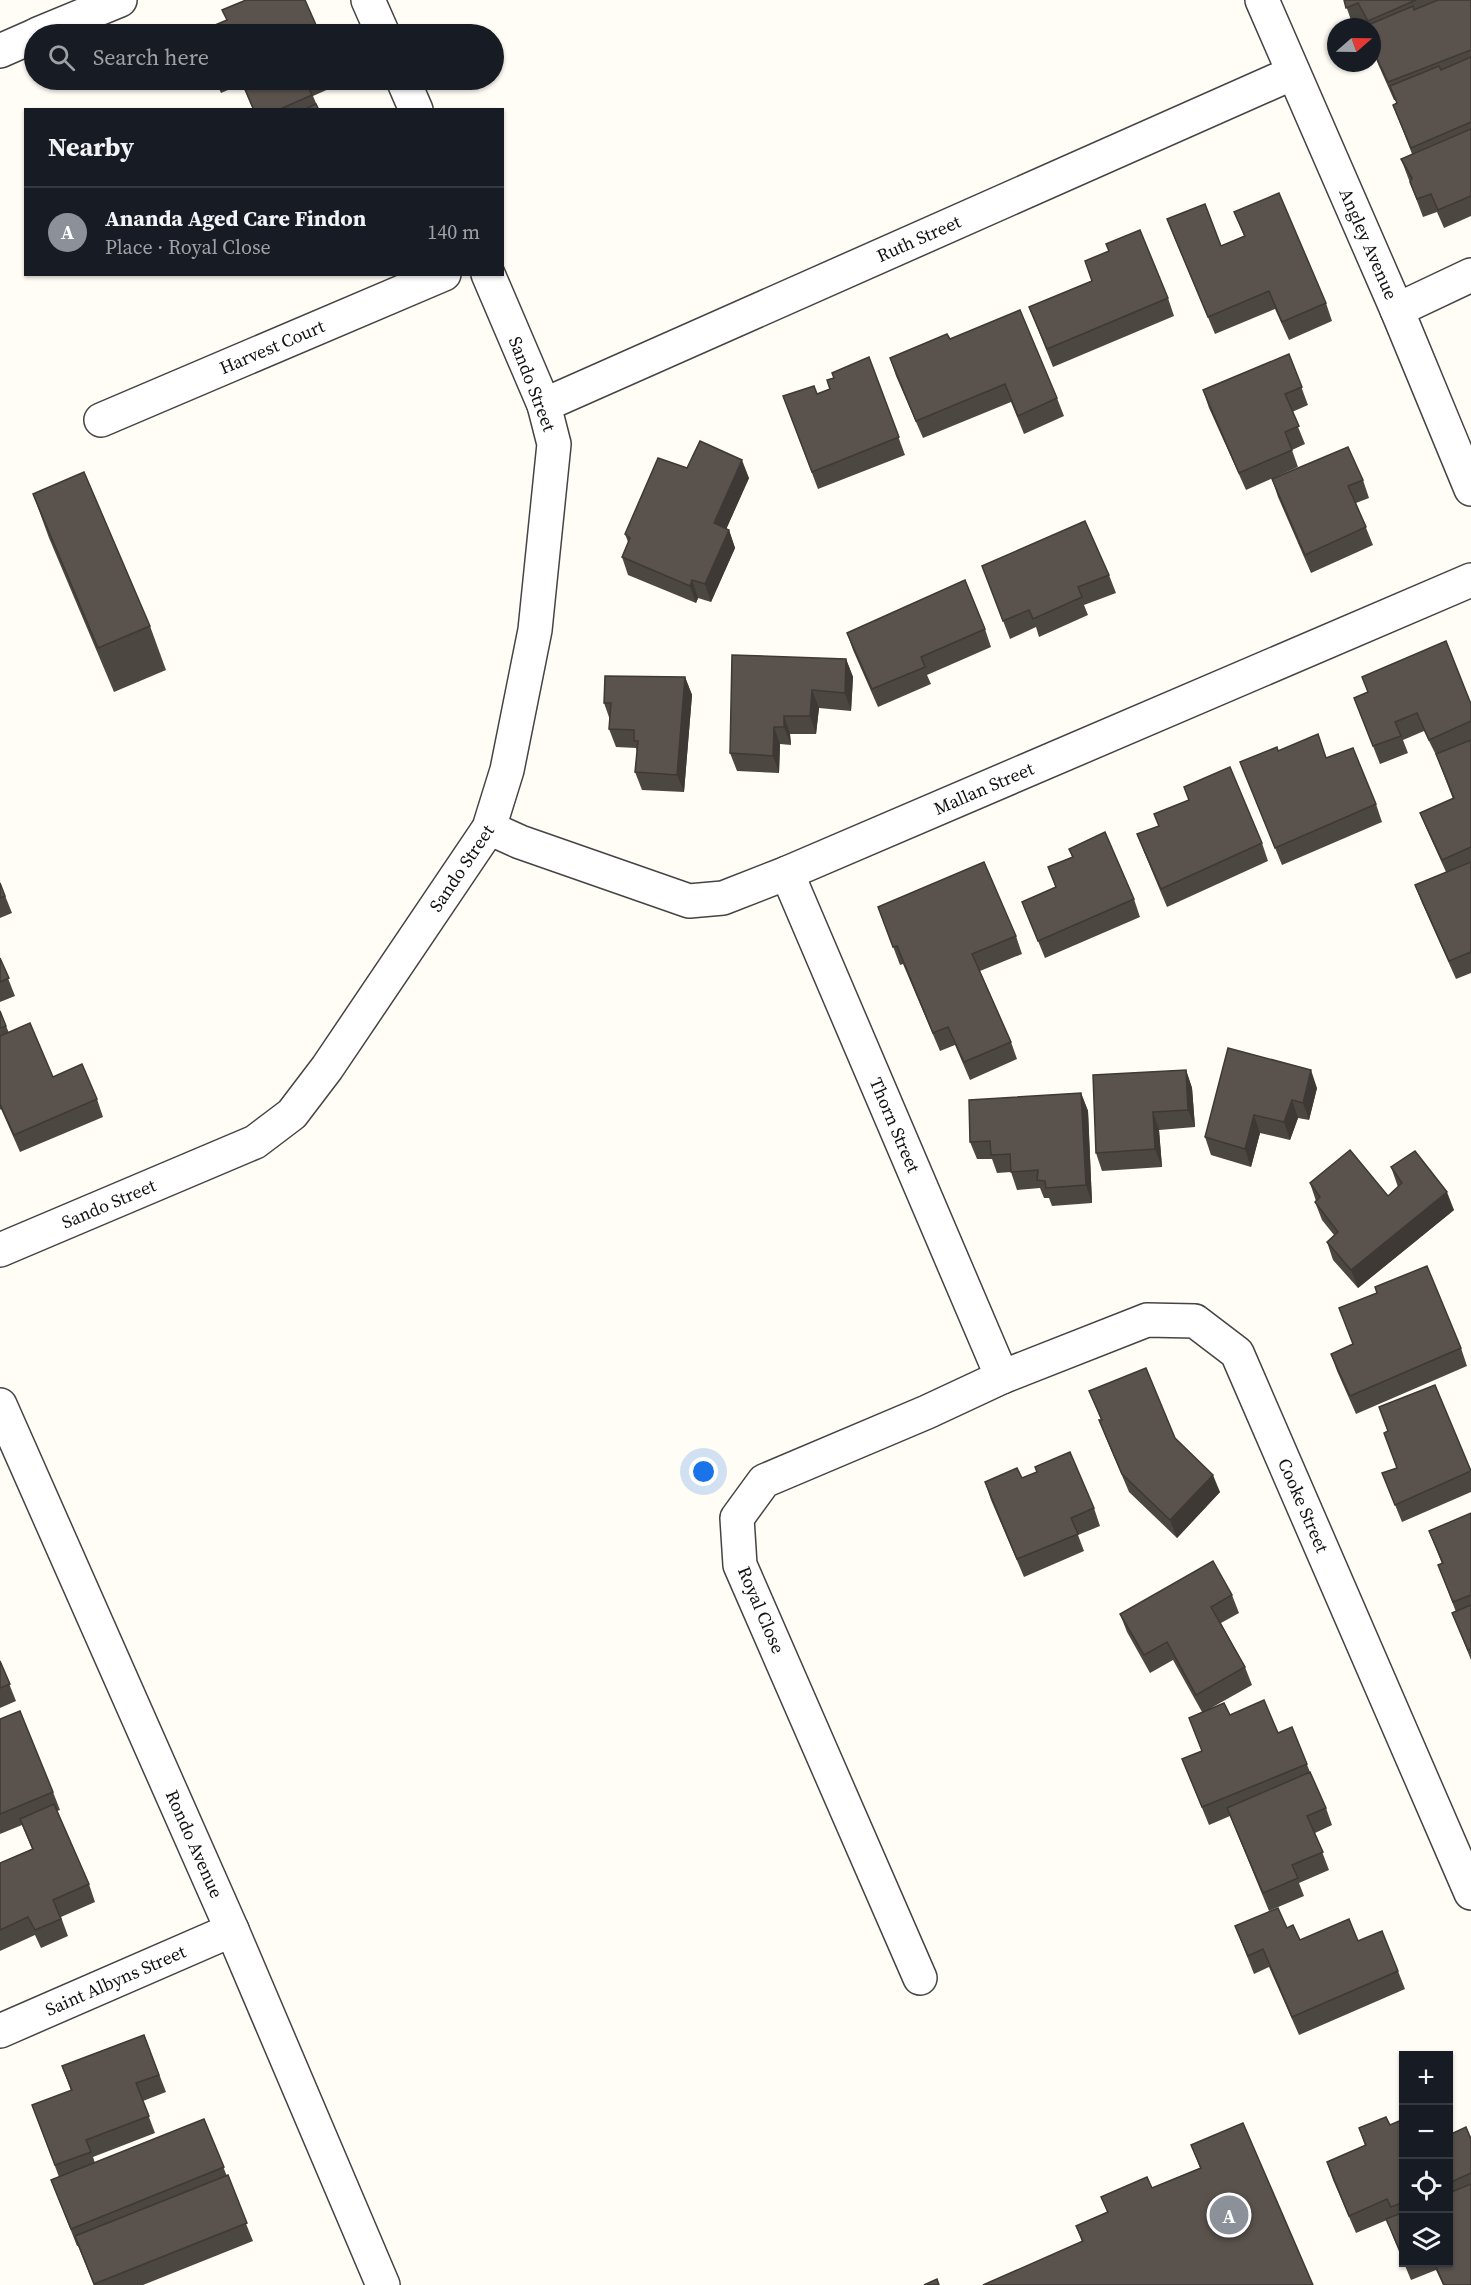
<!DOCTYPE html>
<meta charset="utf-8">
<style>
:root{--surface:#171b24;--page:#242831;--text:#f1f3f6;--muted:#9ea1a6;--line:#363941;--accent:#8c9099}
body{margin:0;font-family:"Source Serif 4",serif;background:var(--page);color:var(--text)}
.controls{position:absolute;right:18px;bottom:18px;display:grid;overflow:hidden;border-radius:0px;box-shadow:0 2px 4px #0004}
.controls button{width:54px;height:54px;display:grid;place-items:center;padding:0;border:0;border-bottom:2px solid var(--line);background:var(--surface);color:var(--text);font:30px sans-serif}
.compass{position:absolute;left:1327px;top:18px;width:54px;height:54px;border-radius:50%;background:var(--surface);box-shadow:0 2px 4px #0004;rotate:70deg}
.you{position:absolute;left:704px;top:1472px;width:21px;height:21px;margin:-15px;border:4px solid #fff;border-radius:50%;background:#1a73e8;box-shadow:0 0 0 9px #1a73e833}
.badge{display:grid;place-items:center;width:39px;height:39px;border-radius:50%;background:var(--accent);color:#fff;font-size:20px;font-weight:700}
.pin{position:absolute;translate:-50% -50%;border:3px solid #fff;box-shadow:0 2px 6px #0006}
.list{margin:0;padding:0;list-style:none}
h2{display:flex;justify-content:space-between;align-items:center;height:78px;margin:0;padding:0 24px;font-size:26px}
h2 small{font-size:20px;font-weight:400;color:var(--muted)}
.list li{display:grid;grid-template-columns:39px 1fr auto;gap:18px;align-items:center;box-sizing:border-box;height:90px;padding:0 24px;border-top:2px solid var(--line)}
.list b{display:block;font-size:22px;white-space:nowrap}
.list p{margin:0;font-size:20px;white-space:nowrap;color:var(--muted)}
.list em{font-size:20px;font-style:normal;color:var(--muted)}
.icon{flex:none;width:33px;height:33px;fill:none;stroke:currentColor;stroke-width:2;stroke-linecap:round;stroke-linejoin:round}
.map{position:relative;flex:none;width:1471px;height:2285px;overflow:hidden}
.search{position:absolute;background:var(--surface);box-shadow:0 2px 4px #0004;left:24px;top:24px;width:480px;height:66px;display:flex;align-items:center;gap:15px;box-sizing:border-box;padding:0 21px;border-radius:33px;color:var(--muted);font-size:22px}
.panel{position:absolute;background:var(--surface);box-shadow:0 2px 4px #0004;left:24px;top:108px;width:480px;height:168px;border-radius:0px}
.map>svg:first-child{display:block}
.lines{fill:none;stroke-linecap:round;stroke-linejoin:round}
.minor-casing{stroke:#444;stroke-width:36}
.minor{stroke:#fff;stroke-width:33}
.wall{fill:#4d4742}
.shaded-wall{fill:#3f3936}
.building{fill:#5a524d;stroke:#3f3936;stroke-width:1.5}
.labels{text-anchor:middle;stroke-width:6;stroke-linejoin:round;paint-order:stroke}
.street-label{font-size:18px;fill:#111;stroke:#fff}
</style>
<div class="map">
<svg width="1471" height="2285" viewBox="0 0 1471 2285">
<rect width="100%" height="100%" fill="#fffdf5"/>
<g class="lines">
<g class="minor-casing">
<g id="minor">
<path d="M368,0l15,34"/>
<path id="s1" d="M1262,0l135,310 74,179"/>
<path d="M38,34l82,-34"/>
<path d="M0,51l34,-15"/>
<path d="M403,80l13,30"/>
<path d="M1397,310l74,-35"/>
<path id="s2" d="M544,405l749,-332"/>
<path id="s3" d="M101,420l343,-146"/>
<path id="s4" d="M489,828l31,14 169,59 34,-3 64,-25 684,-293"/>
<path id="s5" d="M787,873l215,504"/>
<path id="s6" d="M0,1250l255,-108 37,-28 35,-46 162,-240 18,-58 28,-140 19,-186 -10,-39 -56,-131"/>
<path id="s7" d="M0,1405l232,525 151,355"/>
<path id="s8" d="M920,1978l-180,-413 -3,-47 27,-37 163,-69 75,-35 145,-57 48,1 42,32 234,540"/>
<path id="s9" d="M0,2031l232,-101"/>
</g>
</g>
<use href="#minor" class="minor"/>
</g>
<g class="wall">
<path d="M1344,0h127v216l-27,12 -7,-16 -14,5 -22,-58 11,-5 -19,-49 4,-2 -2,-3h-1l-16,-36 -6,-16 3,-4 -3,-9v-8h-4l-4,-6 -11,5z"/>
<path d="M215,80h123l2,4 -27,12 6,14h-66l-11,-26 -21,9z"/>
<path d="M1234,212l92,91 6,18 -43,19 -14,-31 -60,25 -41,-97 -7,-18 54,27 23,-10z"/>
<path d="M1168,298l6,18 -121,51 -24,-60z"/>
<path d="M950,339l107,59 7,18 -40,18 -13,-32 -88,36 -27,-62 -6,-18z"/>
<path d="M1289,354l19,51 -16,7 13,32 -13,6 6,17 -52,23 -37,-82 -6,-18z"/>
<path d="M869,357l36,98 -87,34 -35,-93 34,-2 13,-5 4,-11z"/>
<path d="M687,468l62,10 -23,51 3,1 6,18 -24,54 -13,-4 -2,5 -68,-28 -6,-18 6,-15 -3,-8z"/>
<path d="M1272,479l91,1 6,18 -13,5 17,42 -62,28 -33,-76z"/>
<path d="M33,494l117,132 16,44 -52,22 -65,-154z"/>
<path d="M982,566l127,9 7,18 -32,12 4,10 -49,22 -3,-10 -26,12z"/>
<path d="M985,629l6,18 -64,28 4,9 -53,23 -25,-57 -6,-17z"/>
<path d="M846,659l7,18 -2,34 -32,-3 -3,26h-26l1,11 -11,-1 -1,29 -42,-2 -7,-18z"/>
<path d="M685,677l7,18 -8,97 -42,-2 -7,-18 2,-20 -1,-4 -20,-1 -7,-18 1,-9 -6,-17z"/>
<path d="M1354,698l117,6v269l-15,6 -34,-76 -7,-18 31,-13 -19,-42 -7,-17 33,-14 -16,-42 -13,-26 -21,9 5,13 -28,11z"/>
<path d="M1278,751l48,7 50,46 6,18 -100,43 -42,-103z"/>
<path d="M1154,814l108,29 6,18 -101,46 -23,-55 -7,-18 22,-8z"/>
<path d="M1069,849l65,50 6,18 -95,41 -23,-56 34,-14 -8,-21 24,-10z"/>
<path d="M0,883l12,30 -12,5z"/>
<path d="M878,907l138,29 6,18 -42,17 31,71 6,17 -47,21 -15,-35 -15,6 -37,-87 -3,1z"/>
<path d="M0,958l15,38 -15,6z"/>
<path d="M0,1011l9,22 44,44 44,22 6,18 -83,35 -19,-43 -1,1z"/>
<path d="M1186,1070l6,18 3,39 -36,3 3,37 -60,4 -6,-18z"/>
<path d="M1317,1088l-8,32 -11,-2 -8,22 -30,-7 -9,34 -40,-12 -6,-18z"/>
<path d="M1081,1093l7,18 4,92 -40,3 -3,-8h-5l-4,-10 -23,2 -6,-18 -14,1 -5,-14h-15l-7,-17z"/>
<path d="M1391,1167l63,43 -96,78 -25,-28 -6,-18 7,-7 -12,-15 -7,-18 1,-1 -6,-18 78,13 10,-9z"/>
<path d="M1339,1308l122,40 6,18 -111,48 -19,-43 -6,-17 22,-10z"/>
<path d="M1435,1385l36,87v20l-69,30 -20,-49 15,-5 -9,-37 -9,-24z"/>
<path d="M1089,1391l86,47 45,54 -43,46 -48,-46 -23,-54 -7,-18h2z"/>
<path d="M1022,1478l72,30 6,18 -22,9 6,16 -60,26 -33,-77 -6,-18z"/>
<path d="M1471,1513v147l-19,-47 4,-1 -18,-47 4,-1 -13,-33z"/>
<path d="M1232,1595l7,18 -18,10 24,44 7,18 -41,23 67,25 14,-6 18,45 16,36 6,17 -17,8 14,37 -30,13 5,13 -35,15 -39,-95 -21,9 -27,-66 20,-8 -13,-33 13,-6 -29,-52 -23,13 -23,-41 -7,-18z"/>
<path d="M0,1661l16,40 -16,7z"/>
<path d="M0,1719l53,73 7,18 -3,1 32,73 6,18 -34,15 7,19 -27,12 -6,-13 -35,16v-88l32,-14 -10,-24 -22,9z"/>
<path d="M1235,1926l52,2 13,12 58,1 40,30 7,18 -106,46 -30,-68 -15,7z"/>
<path d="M144,2035l22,57 -23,9 12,32 -62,24 2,6 109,-44 49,122 -110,44h-49l-16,-39h-1l-26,-66 8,-3 -27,-72 39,-14 -9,-25z"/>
<path d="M1404,2119v143h45v-127l22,4v146h-28l-7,-15 -25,10 -18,-43 -6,-17 -31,13 -23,-53 -6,-18 38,-16 -6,-18 31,-3z"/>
<path d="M1191,2145l122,140 -231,-43 -6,-16 31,-14 -6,-15 51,-9 48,-20z"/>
</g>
<g class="shaded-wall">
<path d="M742,460l7,18 -28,63 -7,-18z"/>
<path d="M729,530l6,18 -24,54 -6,-18z"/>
<path d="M692,580l6,18 -2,5 -6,-17z"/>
<path d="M846,659l7,18 -2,34 -6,-18z"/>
<path d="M685,677l7,18 -8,97 -7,-17z"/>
<path d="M812,690l7,18 -3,26 -6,-18z"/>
<path d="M784,716l6,18 1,11 -7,-18z"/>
<path d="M774,727l6,17 -1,29 -6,-17z"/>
<path d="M1186,1070l6,18 3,39 -7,-17z"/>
<path d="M1311,1070l6,18 -8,32 -6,-17z"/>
<path d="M1081,1093l7,18 4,92 -6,-18z"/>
<path d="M1292,1100l6,18 -8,22 -6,-18z"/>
<path d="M1153,1112l6,18 3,37 -7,-18z"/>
<path d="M1254,1115l6,18 -9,34 -6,-18z"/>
<path d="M1447,1192l7,18 -96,78 -7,-18z"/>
<path d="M1213,1475l7,17 -43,46 -7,-18z"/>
</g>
<g class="building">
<path d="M246,0h59l15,34h-123l-1,-1 31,-13 -5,-10z"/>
<path d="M1344,0h72l-48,21 -10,-18 -12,5z"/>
<path d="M1438,0h33v50l-83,32 -16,-34v-2l5,-3 -5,-10v-6h-3l-1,-2 45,-19 1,4z"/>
<path d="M1471,57v65l-60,26 -18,-43 4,-2 -7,-17 49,-20 2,4z"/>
<path d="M241,80h64l7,15 -34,15h-24z"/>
<path d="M316,104l3,6h-16z"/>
<path d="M1471,129v67l-33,14 -7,-16 -14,5 -7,-17 2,-4 -11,-19z"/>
<path d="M1279,193l47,110 -44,19 -13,-31 -61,26 -41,-98 38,-15 16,42 24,-10 -11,-24z"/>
<path d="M1140,230l28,68 -121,51 -18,-42 63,-26 -7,-20 24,-10 -3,-7z"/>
<path d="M1020,310l37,88 -39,18 -13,-32 -89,37 -26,-63 57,-24 3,5z"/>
<path d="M1289,354l13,33 -17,7 14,32 -14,6 7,18 -53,23 -36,-83z"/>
<path d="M869,357l30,80 -87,35 -29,-76 31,-10 3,8 13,-5 -3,-9 7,-2 -2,-5z"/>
<path d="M700,441l42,19 -28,63 15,7 -24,54 -13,-4 -2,6 -68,-29 8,-19 -5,-4 33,-76 29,10z"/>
<path d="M1348,447l15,33 -15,6 18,41 -61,28 -33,-76z"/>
<path d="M84,472l66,154 -52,22 -65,-154z"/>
<path d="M1085,521l24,54 -31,12 4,10 -49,22 -4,-9 -26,11 -21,-55z"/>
<path d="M965,580l20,49 -64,28 4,10 -53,22 -25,-56z"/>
<path d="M1446,641l25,63v17l-42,19 -12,-27 -22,9 6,14 -28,10 -19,-48 14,-6 -6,-15z"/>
<path d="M732,655l114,4 -1,34 -33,-3 -2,26h-26v11h-10l-1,29 -43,-3z"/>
<path d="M605,676l80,1 -8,98 -42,-3 3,-31h-4v-11l-25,-1 2,-26h-7z"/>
<path d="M1318,734l8,24 27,-10 23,56 -101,44 -35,-86 37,-15 1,4z"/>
<path d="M1471,740v107l-29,13 -22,-47 34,-15 -18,-44z"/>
<path d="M1230,767l32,76 -101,46 -24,-55 22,-8 -5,-12 35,-14 -5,-13z"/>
<path d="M1105,832l29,67 -96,42 -16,-39 34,-15 -8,-20 25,-10 -4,-8z"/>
<path d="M984,862l32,74 -44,18 39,88 -47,20 -16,-35 -15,6 -36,-87 -4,1 -15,-40z"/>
<path d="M1471,862v90l-22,9 -34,-76z"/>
<path d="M0,883l5,13 -5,2z"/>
<path d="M0,958l9,20 -9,4z"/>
<path d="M0,1011l6,15 -6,2z"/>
<path d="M30,1023l23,54 29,-13 15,35 -83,36 -14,-31v-68z"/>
<path d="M1228,1048l83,22 -8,33 -11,-3 -8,22 -30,-7 -9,34 -40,-12z"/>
<path d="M1186,1070l2,40 -35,2 2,37 -59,4 -3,-78z"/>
<path d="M1081,1093l5,92 -40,3 -1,-7 -8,-1 1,-10 -27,2 -1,-18 -19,1 -1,-14 -20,1 -1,-42z"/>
<path d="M1350,1150l38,46 14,-13 -11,-16 24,-16 32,41 -96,78 -24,-28 11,-10 -23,-30 5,-5 -10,-14z"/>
<path d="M1427,1266l34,82 -111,48 -19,-42 22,-10 -14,-36 38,-15 -2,-6z"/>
<path d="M1146,1368l29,70 38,37 -43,45 -48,-46 -23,-54h3l-13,-29z"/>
<path d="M1435,1385l36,86 -76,34 -13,-32 15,-5 -13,-35 4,-2 -9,-24z"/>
<path d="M1070,1452l24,56 -23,10 7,16 -61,25 -32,-77 32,-14 5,10 15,-6 -2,-5z"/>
<path d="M1471,1513v82l-18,7 -15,-37 5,-2 -14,-32z"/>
<path d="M1213,1561l19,34 -21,12 34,60 -49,28 -29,-53 -23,13 -24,-41z"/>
<path d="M1471,1605v44l-3,1 -16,-37z"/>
<path d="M0,1661l10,23 -10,4z"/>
<path d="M1264,1700l14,33 14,-6 15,37 -105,43 -20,-48 20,-8 -13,-33 35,-15 6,12z"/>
<path d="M20,1711l33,81 -53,22v-95z"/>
<path d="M1310,1772l16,36 -19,8 16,36 -31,13 6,13 -35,15 -36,-85z"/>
<path d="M54,1804l35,80 -36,16 8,19 -26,11 -7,-13 -28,13v-67l33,-14 -13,-30z"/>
<path d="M1278,1908l9,20 6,-3 7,15 49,-21 9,22 24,-10 16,40 -106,46 -29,-68 -15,7 -13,-30z"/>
<path d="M144,2035l15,40 -23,8 13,33 -63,24 5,12 -36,13 -23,-60 40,-15 -10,-24z"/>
<path d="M1386,2117l4,8 14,-6v83l-13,5 -4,-8 -38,17 -22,-54 39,-17 -7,-17z"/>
<path d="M204,2119l20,48 -153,62 -20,-49z"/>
<path d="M1243,2123l70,162h-330l100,-44 -7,-15 32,-14 -7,-15 46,-20 5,11 49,-20 -10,-23z"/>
<path d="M1466,2127l5,12v34l-22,10v-48z"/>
<path d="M228,2175l19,48 -153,61 -19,-48z"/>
<path d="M1471,2184v101h-27l-10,-23h15v-69z"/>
<path d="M1404,2212v48l-18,-41z"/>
<path d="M937,2279l2,6h-15z"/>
</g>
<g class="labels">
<g class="street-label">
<text dy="6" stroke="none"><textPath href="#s2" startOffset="410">Ruth Street</textPath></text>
<text dy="6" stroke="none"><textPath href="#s1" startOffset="266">Angley Avenue</textPath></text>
<text dy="6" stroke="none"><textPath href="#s3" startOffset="186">Harvest Court</textPath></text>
<text transform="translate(532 384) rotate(69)" y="6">Sando Street</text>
<text dy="6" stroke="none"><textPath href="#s4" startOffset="530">Mallan Street</textPath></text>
<text dy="6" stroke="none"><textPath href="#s6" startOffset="622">Sando Street</textPath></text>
<text dy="6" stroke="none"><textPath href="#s5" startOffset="274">Thorn Street</textPath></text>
<text dy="6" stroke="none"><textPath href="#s6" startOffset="118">Sando Street</textPath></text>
<text dy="6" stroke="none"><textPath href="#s8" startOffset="1226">Cooke Street</textPath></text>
<text transform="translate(761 1610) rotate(67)" y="6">Royal Close</text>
<text dy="6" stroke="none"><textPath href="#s7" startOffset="480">Rondo Avenue</textPath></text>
<text dy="6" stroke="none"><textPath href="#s9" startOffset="126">Saint Albyns Street</textPath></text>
</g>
</g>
</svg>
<div class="controls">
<button>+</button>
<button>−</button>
<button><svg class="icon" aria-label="locate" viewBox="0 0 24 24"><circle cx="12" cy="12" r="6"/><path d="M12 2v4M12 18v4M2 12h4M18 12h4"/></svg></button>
<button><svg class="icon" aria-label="layers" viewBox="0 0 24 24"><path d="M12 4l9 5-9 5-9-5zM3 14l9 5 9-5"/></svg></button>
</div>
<svg class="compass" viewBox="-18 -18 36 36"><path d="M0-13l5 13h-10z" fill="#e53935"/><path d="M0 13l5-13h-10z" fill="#9ea1a6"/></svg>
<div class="you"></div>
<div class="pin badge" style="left:1229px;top:2215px">A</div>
<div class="search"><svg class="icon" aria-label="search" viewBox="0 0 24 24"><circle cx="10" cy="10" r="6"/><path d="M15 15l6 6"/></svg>Search here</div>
<section class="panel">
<h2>Nearby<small></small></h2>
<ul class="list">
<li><span class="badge">A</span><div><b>Ananda Aged Care Findon</b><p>Place · Royal Close</p></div><em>140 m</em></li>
</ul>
</section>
</div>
